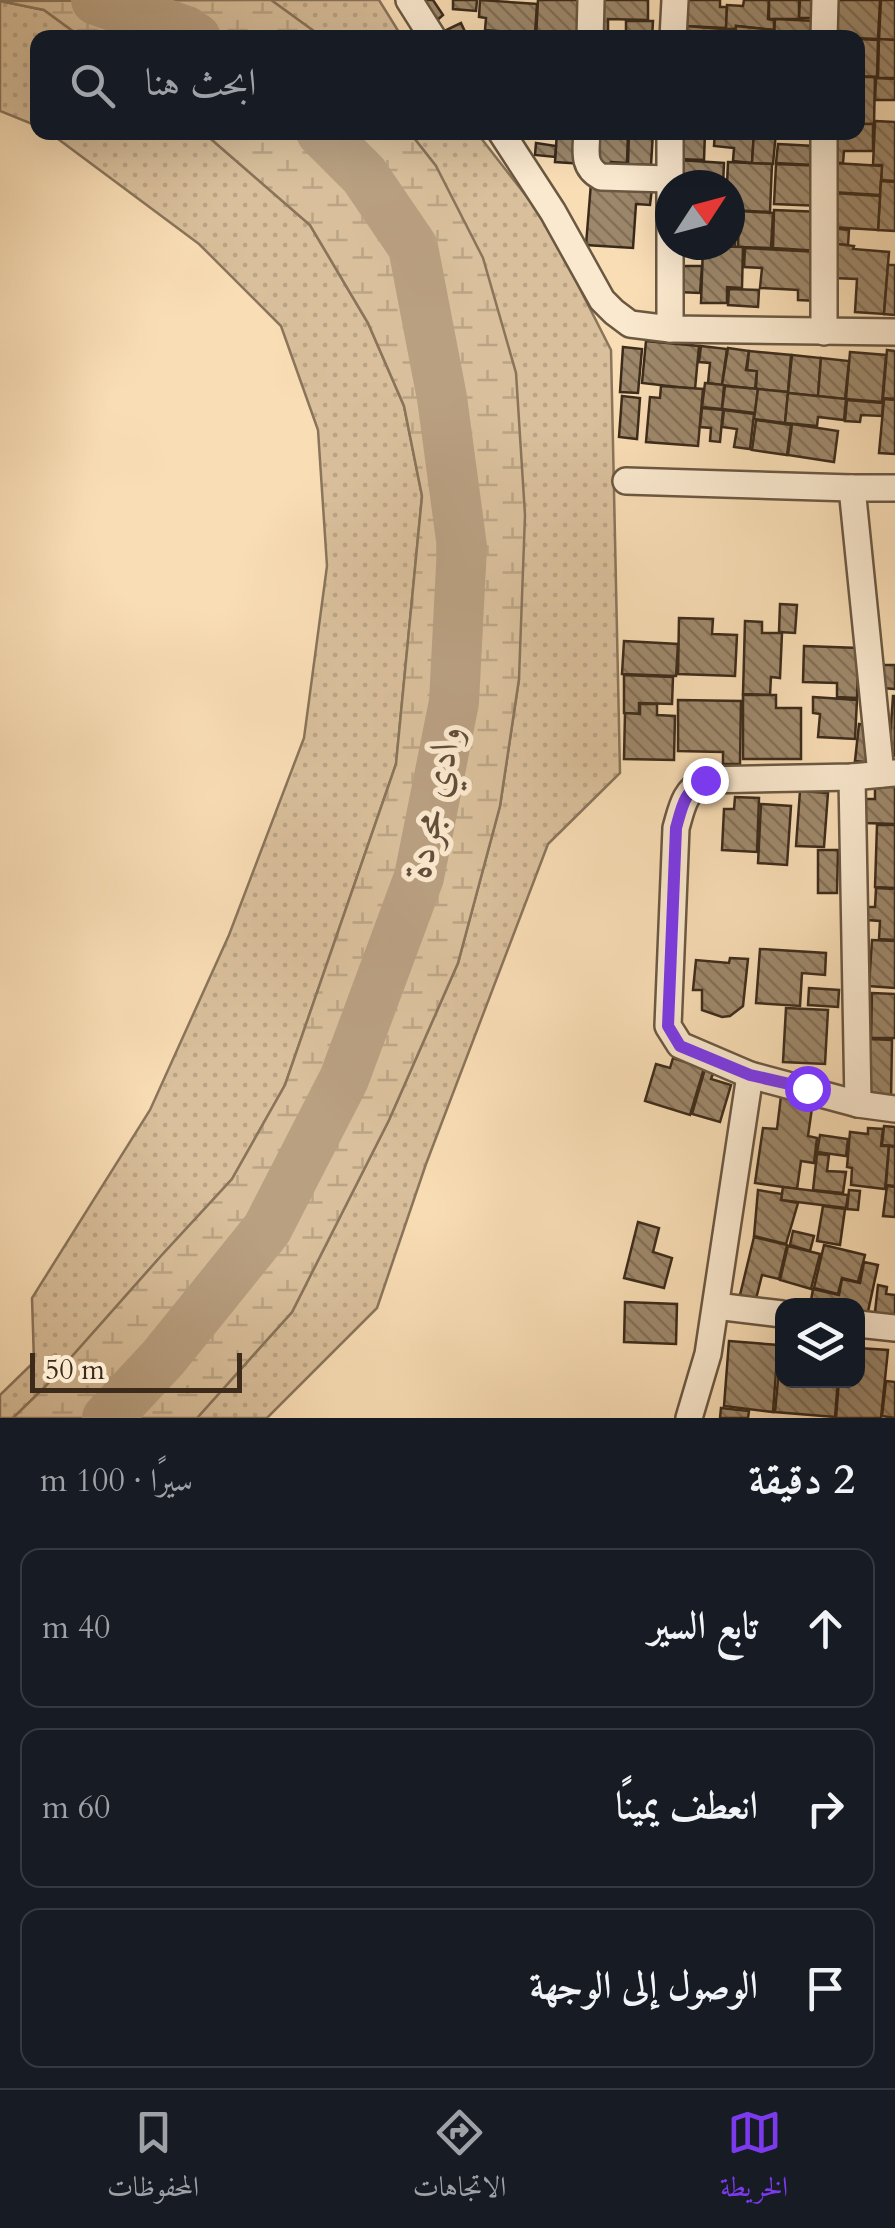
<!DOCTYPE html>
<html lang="ar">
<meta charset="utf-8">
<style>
:root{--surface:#171b24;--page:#20242c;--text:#f1f3f6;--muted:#9ea1a6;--line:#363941;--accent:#7c3aed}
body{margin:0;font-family:Cardo,Amiri,serif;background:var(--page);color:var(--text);direction:rtl}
.controls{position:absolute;right:30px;bottom:30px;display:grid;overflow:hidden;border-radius:20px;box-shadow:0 10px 40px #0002}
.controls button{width:90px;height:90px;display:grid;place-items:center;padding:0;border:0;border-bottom:2px solid var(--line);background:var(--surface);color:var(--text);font:50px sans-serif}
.compass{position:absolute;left:655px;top:170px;width:90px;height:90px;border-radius:50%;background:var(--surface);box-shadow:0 10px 40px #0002;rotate:54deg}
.scale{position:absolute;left:30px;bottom:25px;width:212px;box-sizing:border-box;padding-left:10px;border:5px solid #3c2b1b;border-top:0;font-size:28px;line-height:35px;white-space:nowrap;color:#3c2b1b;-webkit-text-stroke:8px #fbe9cf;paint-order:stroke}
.stop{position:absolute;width:30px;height:30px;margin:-22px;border:8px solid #7c3aed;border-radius:50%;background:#fff}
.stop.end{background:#7c3aed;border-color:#fff;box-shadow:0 2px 10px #0008}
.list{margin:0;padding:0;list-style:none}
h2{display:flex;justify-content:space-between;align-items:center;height:130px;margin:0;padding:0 40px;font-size:42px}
h2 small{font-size:32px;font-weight:400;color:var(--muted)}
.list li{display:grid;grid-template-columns:65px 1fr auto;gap:30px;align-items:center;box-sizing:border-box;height:160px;margin:0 20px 20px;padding:0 20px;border:2px solid var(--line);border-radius:20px}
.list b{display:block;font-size:38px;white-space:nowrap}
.list em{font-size:32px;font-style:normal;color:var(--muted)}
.icon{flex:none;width:55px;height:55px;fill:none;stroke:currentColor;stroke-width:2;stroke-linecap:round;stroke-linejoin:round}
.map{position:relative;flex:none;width:895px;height:1418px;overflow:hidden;direction:ltr}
.search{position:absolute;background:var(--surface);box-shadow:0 10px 40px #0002;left:30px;right:30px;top:30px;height:110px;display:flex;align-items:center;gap:25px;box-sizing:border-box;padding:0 35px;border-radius:20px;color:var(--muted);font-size:38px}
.sheet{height:670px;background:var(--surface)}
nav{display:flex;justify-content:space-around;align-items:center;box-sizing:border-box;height:140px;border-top:2px solid var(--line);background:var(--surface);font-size:28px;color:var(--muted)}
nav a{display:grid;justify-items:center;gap:5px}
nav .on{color:var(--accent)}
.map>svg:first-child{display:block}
.green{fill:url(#green-dots);stroke:#8a755b;stroke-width:2.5}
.wetland{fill:url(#wetland-marsh);stroke:#8a755b;stroke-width:2.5}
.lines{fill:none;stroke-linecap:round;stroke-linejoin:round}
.river{stroke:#b9a081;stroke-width:50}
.building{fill:url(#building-back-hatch);stroke:#3c2b1b;stroke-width:2.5}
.minor-casing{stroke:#6b5842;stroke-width:30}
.minor{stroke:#fbe9cf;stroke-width:25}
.route{stroke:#7c3aed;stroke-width:12}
.labels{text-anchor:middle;stroke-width:10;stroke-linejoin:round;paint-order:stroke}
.water-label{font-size:40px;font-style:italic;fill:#624e3a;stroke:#fbe9cf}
</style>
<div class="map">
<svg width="895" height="1418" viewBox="0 0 895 1418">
<defs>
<pattern id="green-dots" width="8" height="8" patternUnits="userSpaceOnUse" patternTransform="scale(2.5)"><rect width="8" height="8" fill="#d9bf9b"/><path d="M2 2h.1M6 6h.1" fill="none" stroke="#bba485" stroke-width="1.8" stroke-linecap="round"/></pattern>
<pattern id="wetland-marsh" width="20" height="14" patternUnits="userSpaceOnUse" patternTransform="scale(2.5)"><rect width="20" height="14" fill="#d9bf9b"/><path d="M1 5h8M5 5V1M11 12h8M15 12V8" fill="none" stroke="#bba485"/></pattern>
<pattern id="building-back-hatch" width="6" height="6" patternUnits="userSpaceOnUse" patternTransform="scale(2.5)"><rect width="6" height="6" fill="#9e886b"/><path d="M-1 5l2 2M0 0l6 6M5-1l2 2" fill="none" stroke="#826f57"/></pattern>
</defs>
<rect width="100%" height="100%" fill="#f9ddb5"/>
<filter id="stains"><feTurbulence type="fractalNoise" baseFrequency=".002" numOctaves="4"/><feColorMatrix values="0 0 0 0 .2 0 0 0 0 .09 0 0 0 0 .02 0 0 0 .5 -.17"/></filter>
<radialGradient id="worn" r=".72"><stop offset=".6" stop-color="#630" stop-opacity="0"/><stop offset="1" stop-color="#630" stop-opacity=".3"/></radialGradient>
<g class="green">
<path d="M271,0h108l23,37h-80z"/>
<path d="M0,1l44,9 37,27 -43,1 -1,88 -37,-15z"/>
<path d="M50,133h154l106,92 58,98 36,83 18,90 -26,268 -111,321 -53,94 -71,77 -117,132 -31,30h-13v-23l34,-33 -2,-64 118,-188 79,-175 75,-197 23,-172 -9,-136 -37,-104 -82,-82z"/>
<path d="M410,133h67l68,87 66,130 9,423 -72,71 -122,320 -49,144 -110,110h-70l95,-106 97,-192 69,-157 42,-157 19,-127 -83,-513z"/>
</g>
<g class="wetland">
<path d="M271,0l51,37h-241l-37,-27 -44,-9z"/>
<path d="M204,133h206l26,33 47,92 33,115 9,142 -6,164 -19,127 -42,157 -69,157 -97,192 -95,106h-184l31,-30 117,-132 71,-77 53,-94 111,-321 26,-268 -18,-90 -36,-83 -58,-98z"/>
</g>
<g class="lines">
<g class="river">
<path d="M96,0l90,31 10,7"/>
<path d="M107,1418l56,-60 104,-129 77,-150 75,-202 35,-175 8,-155 -20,-149 -29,-151 -49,-72 -43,-43"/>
</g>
</g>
<g class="building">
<path d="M417,0h16l10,15 -9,8z"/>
<path d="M453,0h24l-1,11 -23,-2z"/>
<path d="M480,0l57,4 -2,30 -50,-4 1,-12 -7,-1z"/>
<path d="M538,0h43l4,38h-49z"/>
<path d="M593,0h55v20l-40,-1v19h-16z"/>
<path d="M687,0h33v7h7l-1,21 -41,-2z"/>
<path d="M744,0h25l-1,19 6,1v10l-38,-4v3h-10l1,-24 16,1z"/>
<rect x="769" y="0" width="30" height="19"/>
<path d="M800,0h18l-1,18h-18z"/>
<path d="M831,0h49l-2,39 -48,-2z"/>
<path d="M881,0h14v40l-16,-1z"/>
<path d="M775,19l41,2v17h-42z"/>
<path d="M626,21h27l-1,17h-26z"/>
<path d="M461,23l7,15h-21l-3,-7z"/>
<path d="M686,26l49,4v8h-50z"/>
<path d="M736,26l38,4 -1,8h-38z"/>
<path d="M858,39l20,1 -1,37 -19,-1z"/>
<path d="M879,39l16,1v38h-17z"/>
<path d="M858,77h17l-1,47h-16z"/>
<path d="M876,78l19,1v21h-20z"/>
<path d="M875,121l20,1v59l-14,-1 1,-15h-9z"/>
<path d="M858,124h15v27h-29l-1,12h-15v-31h30z"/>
<path d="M557,132h29l-2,32 -29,-2z"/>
<path d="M590,132h38l-1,31 -16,-1 -1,6 -21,-1z"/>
<path d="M629,132h24l-2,33 -23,-1z"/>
<path d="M679,132h26l-1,28 -26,-1z"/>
<path d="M715,132h39l-2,31 -19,-2 1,-13 -20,-2z"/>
<path d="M754,132h22l-3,32 -21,-1z"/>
<path d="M536,143l20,3 -1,11 -20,-2z"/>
<path d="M778,144l36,2 -1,19 -37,-2z"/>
<path d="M679,160l45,3 -1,22h-46z"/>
<path d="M728,162l44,2 -2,48 -40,-2v-25h-3z"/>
<path d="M834,163l48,3 -2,29 -48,-3z"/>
<path d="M776,164l48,2 -2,40 -48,-2z"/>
<path d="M881,181l14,1v49l-17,-1z"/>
<path d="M591,183l61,5 -2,17 -14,-1 -3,44 -47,-3z"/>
<path d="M833,193l47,3 -2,34 -47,-3z"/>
<path d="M774,210l47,2 -1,39 -47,-3z"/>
<path d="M739,211l34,2 -2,35 -33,-1z"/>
<path d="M730,212h7l-2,35 -24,-1 19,-1z"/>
<path d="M831,228l18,2 -1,15 -18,-1z"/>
<path d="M837,244l17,2 -1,3 36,3 -5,62 -29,-2 2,-33 -23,-1z"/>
<path d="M703,246l40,1 -1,41 -15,-1v16h-26z"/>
<path d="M745,248l75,4 -2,49 -20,-1v-10l-38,-2 2,-20 -18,-1z"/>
<path d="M888,265h7v50l-11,-1z"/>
<path d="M679,266h23l-2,27 -22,-1z"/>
<path d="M729,289l30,1 -1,17 -30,-2z"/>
<path d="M646,341l53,5 -4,43 -53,-6z"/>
<path d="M701,346l26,3 -5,36 -14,-2 2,-20 -11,-1z"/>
<path d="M623,347l19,2 -4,44 -18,-1z"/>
<path d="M728,348l21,3 -3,19 11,1 -2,18 -33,-4z"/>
<path d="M887,350l8,1v48l-12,-1z"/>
<path d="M749,351l42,4 -3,37 -32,-3 1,-18 -10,-1z"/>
<path d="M850,352l36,3 -4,47 -36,-3z"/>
<path d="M792,355l29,3 -3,38 -30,-3z"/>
<path d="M821,358l28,3 -4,38 -27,-3z"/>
<path d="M705,383l19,2 -2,24 -20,-2z"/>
<path d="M661,386l42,3 -5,57 -52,-4 4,-45 10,1z"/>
<path d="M725,386l33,3 -3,24 -33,-4z"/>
<path d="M758,389l30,3 -3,31 -31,-4z"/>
<path d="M788,393l58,6 -2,21 -26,-3 -1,9 -32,-3z"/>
<path d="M622,396l18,2 -3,41 -18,-2z"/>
<path d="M884,399l11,1v54l-16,-1z"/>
<path d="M847,400l36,3 -1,13 -21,-1 -1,7 -15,-1z"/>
<path d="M702,408l21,2 -3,32 -10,-1 1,-13 -11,-1z"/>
<path d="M724,410l30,4 -4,35 -16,-2 3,-18 -15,-2z"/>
<path d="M756,420l35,5 -4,30 -35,-5z"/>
<path d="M792,424l46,7 -4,31 -46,-7z"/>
<path d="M780,604l17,1 -2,28 -16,-1z"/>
<path d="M679,618l34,1 -1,15 25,1 -2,41 -57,-2z"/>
<path d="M745,621l17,1v11h20l-2,45 -9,-1 -1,18 -27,-1z"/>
<path d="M624,641l54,3 -2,32 -54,-2z"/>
<path d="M804,646l55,2 -2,50 -20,-1v-14l-34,-1z"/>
<path d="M883,665h12v24l-13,-1z"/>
<path d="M624,675l49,2 -1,27 -33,-1v11l-15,-1z"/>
<path d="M743,695h33v13h25v51h-58z"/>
<path d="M893,696h2v60l-6,-1z"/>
<path d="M813,697l44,3 -2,39 -37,-2 2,-23 -7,-1z"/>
<path d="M678,700l63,1 -1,63h-17v-12l-45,-1z"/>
<path d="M640,704h17v11l18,1 -1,44 -50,-1 1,-46 15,1z"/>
<path d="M859,724l18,2 -4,37 -18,-2z"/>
<path d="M875,783l20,1v40l-30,-1 1,-24h9z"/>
<path d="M800,791l28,2 -4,54 -28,-1z"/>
<path d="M735,797l24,1 -2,54 -35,-2 2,-41h10z"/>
<path d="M761,804l30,2 -4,59 -29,-2z"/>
<path d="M877,825h18v63l-20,-1z"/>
<path d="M818,850h20l-1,43h-19z"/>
<path d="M876,888l19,1v51l-16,-1 1,-18 -13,-1 1,-13h7z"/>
<path d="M872,940l23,1v47l-26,-2z"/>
<path d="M760,949l66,4 -1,22 -23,-2 -2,33 -44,-3z"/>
<path d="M730,958l18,1 -5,47 -13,10 -8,1 -20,-7v-20h-9l3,-30 33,3z"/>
<path d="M809,988l30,2 -1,17 -30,-2z"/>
<path d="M872,993l23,1v44h-24z"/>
<path d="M786,1008l42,2 -3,54 -42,-2z"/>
<path d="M870,1039l22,1 -1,60h-21z"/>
<path d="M673,1058l31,10 -14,47 -45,-14 11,-37 14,4z"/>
<path d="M705,1069l9,2 -3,8 20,6 -11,37 -28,-8z"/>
<path d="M781,1096l32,5 -5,35 9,2 -3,25 -13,-2 -4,28 -42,-6 8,-55 14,1z"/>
<path d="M884,1126l11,1v19l-13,-1z"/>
<path d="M868,1128l15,1 -2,17h8l-4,43 -34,-4 1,-17 -5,-1 3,-35 18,2z"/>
<path d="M820,1135l28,4 -2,17 -29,-4z"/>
<path d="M889,1146l6,1v39l-9,-1z"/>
<path d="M817,1154l12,1 -2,16 19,1 -3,21 -30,-3z"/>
<path d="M887,1186l8,1v30l-12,-1z"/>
<path d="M783,1187l65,8 -2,13 -65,-8z"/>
<path d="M758,1190l24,4 -1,6 17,3 -12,41 -32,-8z"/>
<path d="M849,1190l11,1 -2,19 -11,-1z"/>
<path d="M823,1206l22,3 -5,36 -23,-4z"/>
<path d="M638,1222l21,6 -6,24 19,6 -8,30 -40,-10z"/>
<path d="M793,1231l21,5 -4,15 -20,-6z"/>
<path d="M754,1237l33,8 -8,34 -17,-4 -6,24 -16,-4z"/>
<path d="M824,1245l41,10 -7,27 -16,-4 -4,16 -24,-6z"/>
<path d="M788,1246l32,8 -9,35 -31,-9z"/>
<path d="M864,1262l14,3 -12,56 -8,-2v-13h-48l3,-17 26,6 3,-16 18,4z"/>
<path d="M878,1285l9,2 -1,7 9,1v28l-21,-2z"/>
<path d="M625,1302l52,2 -1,40 -52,-2z"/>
<path d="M782,1337v43h56l-3,37 -60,-5z"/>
<path d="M729,1341l49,4 -5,67 -49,-6z"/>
<path d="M858,1348l30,2 -7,68h-45l3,-38h19z"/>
<path d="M886,1381l9,1v36l-13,-2z"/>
<path d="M721,1408l28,3 -1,7h-28z"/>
</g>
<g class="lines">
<g class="minor-casing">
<g id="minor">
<path d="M409,0l24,38"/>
<path d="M590,38l1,-38"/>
<path d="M673,38l2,-38"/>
<path d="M824,38l1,-38"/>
<path d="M501,132l52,80 49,88 12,12 16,12 40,5 225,3"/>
<path d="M587,132c-1,19 -5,35 14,45l67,2"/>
<path d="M670,132v197"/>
<path d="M824,132v200"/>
<path d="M626,481l226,7h43"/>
<path d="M852,488l29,286"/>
<path d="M895,773l-43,4 -147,3c-21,11 -23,27 -29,48l-8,198 12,19 70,30 108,29 37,5"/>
<path d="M852,777l6,327"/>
<path d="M716,1306l66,8"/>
<path d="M858,1324l37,4"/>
<path d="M689,1418l19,-64 42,-279"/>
</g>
</g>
<use href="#minor" class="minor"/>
</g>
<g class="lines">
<path class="route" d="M705,780c-21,11 -23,27 -29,48l-8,198 12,20 70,29 57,13"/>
</g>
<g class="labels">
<g class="water-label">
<text transform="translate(432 801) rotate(-78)" y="14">وادي مجردة</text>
</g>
</g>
<rect width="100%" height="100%" filter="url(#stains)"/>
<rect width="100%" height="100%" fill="url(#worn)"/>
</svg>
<div class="controls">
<button><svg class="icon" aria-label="layers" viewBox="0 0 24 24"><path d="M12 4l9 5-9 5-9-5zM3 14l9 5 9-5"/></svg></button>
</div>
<svg class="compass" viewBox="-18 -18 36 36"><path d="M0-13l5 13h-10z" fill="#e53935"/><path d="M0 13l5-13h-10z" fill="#9ea1a6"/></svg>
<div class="scale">50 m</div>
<div class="stop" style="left:807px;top:1088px"></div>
<div class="stop end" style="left:705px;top:780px"></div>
<div class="search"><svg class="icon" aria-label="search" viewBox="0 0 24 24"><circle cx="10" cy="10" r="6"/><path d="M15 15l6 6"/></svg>ابحث هنا</div>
</div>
<section class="sheet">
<h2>2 دقيقة<small>سيرًا · 100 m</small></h2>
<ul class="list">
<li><svg class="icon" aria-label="ahead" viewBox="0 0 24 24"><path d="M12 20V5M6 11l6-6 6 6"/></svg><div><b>تابع السير</b></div><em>40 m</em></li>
<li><svg class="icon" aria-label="right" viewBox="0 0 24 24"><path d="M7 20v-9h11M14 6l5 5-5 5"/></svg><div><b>انعطف يمينًا</b></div><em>60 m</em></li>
<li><svg class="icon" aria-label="arrive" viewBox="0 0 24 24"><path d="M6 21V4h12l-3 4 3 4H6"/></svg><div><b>الوصول إلى الوجهة</b></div></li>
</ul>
</section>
<nav>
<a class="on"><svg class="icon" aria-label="map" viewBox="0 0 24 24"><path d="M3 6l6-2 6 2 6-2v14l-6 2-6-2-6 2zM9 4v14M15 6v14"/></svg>الخريطة</a>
<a><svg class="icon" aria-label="directions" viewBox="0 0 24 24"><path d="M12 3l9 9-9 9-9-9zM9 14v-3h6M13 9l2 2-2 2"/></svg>الاتجاهات</a>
<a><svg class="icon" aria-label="saved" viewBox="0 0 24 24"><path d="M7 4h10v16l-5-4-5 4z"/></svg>المحفوظات</a>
</nav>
